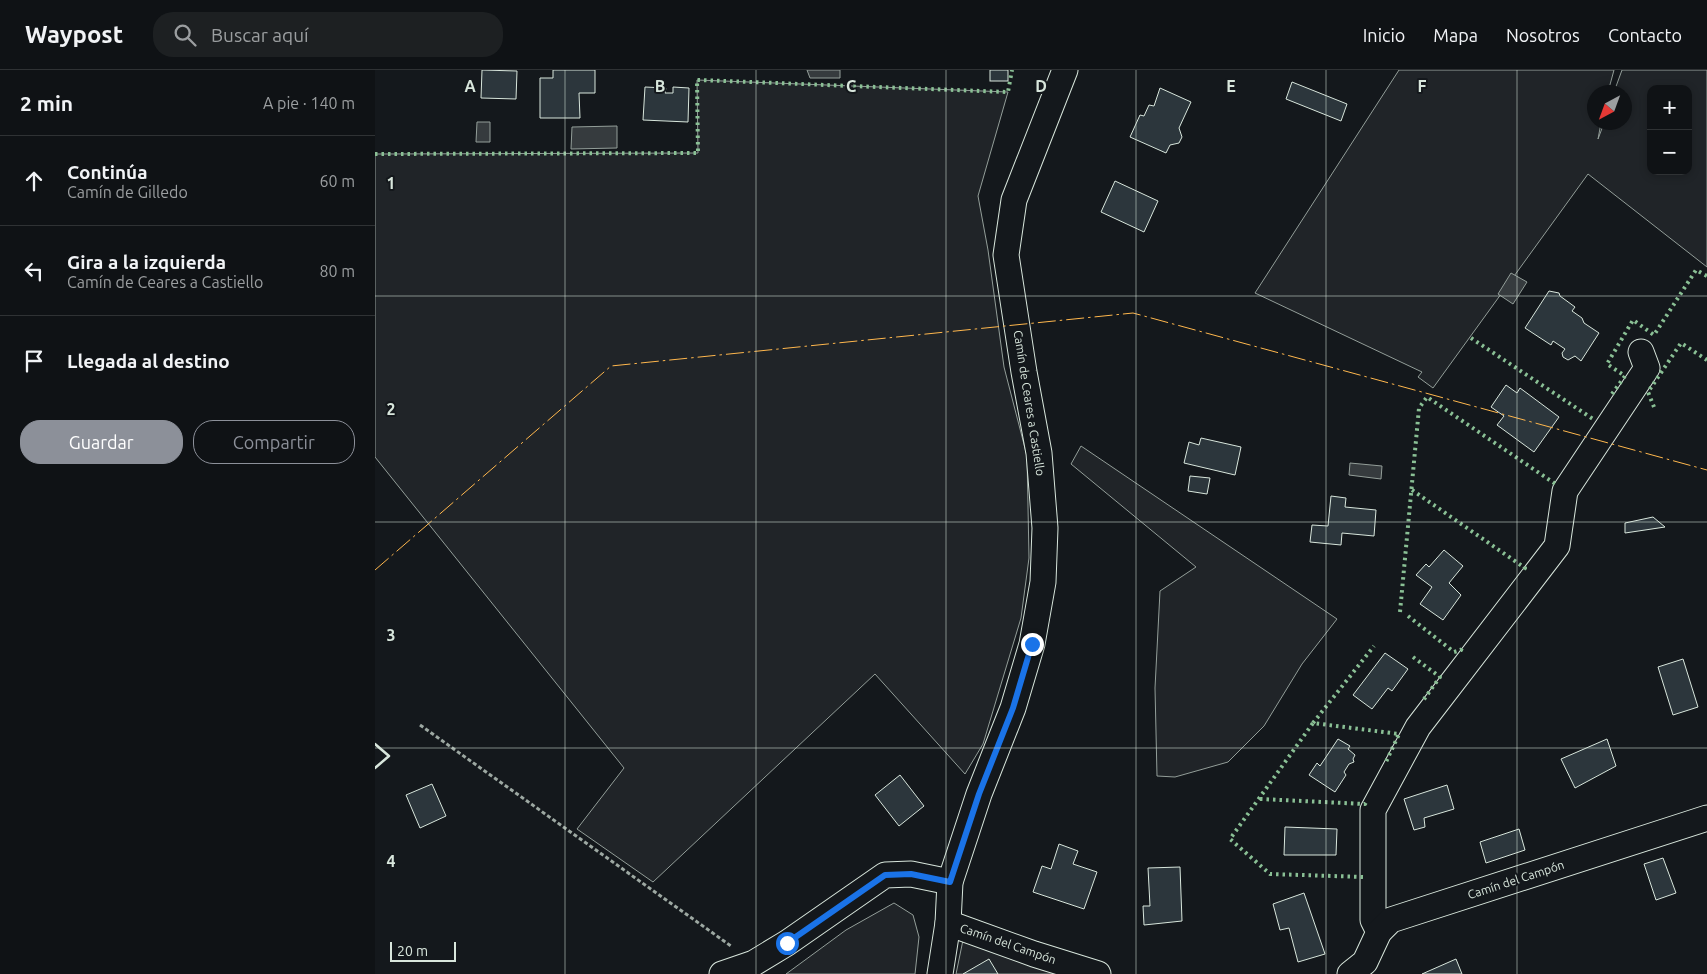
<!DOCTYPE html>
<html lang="es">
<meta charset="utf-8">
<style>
:root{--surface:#0f1215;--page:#1d2022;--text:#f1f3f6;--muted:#9b9ea0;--line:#2f3234;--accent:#8c9099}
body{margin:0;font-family:Ubuntu,sans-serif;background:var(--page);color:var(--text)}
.controls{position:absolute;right:15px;top:15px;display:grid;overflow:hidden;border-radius:10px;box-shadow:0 2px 8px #0003}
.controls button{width:45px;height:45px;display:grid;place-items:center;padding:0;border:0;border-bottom:1px solid var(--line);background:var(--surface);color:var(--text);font:25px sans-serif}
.compass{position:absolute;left:1212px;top:15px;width:45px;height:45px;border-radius:50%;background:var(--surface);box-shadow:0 2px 8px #0003;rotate:221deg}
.scale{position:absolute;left:15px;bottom:12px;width:66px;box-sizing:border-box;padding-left:5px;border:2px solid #d8e6dc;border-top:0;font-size:14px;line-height:18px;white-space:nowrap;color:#d8e6dc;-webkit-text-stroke:4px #14181c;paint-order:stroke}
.stop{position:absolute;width:15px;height:15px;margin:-11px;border:4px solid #1a73e8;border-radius:50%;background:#fff}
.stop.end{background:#1a73e8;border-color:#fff;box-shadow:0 1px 5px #0008}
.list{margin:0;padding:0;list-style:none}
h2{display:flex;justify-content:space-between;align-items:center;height:65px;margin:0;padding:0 20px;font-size:21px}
h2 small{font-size:16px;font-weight:400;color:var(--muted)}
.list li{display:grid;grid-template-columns:32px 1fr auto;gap:15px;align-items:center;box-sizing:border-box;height:90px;padding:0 20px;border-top:1px solid var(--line)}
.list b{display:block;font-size:19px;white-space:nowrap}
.list p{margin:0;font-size:16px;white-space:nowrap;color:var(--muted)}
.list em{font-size:16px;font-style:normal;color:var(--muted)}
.actions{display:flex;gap:10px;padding:15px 20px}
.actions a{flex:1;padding:11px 0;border:1px solid var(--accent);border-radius:20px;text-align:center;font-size:18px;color:var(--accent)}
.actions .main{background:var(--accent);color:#fff}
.icon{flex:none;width:28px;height:28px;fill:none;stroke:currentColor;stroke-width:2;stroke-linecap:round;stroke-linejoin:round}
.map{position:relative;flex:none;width:1332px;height:904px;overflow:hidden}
header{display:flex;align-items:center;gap:30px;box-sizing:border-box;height:70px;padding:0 25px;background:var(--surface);border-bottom:1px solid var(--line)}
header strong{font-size:24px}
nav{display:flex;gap:28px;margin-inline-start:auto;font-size:18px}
.search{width:350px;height:45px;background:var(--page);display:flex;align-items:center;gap:12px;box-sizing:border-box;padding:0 18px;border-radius:20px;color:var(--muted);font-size:19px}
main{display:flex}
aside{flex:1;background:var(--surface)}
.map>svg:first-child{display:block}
.green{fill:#202428;stroke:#939e99;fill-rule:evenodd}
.water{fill:#363b3e;stroke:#939e99}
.building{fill:#2c363c;stroke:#d8e6dc}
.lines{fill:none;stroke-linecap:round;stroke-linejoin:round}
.minor-casing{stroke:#d8e6dc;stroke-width:27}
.path{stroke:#9da8a2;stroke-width:3;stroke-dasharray:4 2.5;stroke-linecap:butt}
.minor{stroke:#14181c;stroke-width:25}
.hedge{stroke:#8ac095;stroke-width:4;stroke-dasharray:2.5 4;stroke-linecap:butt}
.wall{stroke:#d8e6dc;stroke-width:2.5}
.power{stroke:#ffb74d;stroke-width:1;stroke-dasharray:18 4 2.5 4;stroke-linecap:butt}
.route{stroke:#1a73e8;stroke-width:6}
.grid{fill:none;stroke:#d8e6dc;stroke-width:1;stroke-opacity:0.55}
.labels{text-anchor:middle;stroke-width:4;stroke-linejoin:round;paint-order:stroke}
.street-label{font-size:12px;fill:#d8e6dc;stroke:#14181c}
.grid-label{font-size:16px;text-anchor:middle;font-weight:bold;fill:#d8e6dc;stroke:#14181c;stroke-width:4;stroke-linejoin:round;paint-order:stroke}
</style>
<header>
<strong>Waypost</strong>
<div class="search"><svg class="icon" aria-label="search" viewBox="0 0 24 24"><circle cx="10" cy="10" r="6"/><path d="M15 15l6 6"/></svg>Buscar aquí</div>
<nav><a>Inicio</a><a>Mapa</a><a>Nosotros</a><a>Contacto</a></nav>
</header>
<main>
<aside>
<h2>2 min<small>A pie · 140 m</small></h2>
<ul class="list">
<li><svg class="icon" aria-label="ahead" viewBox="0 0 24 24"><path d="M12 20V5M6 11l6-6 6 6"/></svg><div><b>Continúa</b><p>Camín de Gilledo</p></div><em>60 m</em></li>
<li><svg class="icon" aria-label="left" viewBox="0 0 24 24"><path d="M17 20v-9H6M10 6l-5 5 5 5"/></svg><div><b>Gira a la izquierda</b><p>Camín de Ceares a Castiello</p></div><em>80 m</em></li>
<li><svg class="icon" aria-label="arrive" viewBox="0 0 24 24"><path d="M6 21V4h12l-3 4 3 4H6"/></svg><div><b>Llegada al destino</b></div></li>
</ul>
<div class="actions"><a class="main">Guardar</a><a>Compartir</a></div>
</aside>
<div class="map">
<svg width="1332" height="904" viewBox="0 0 1332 904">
<rect width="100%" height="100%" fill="#14181c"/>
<g class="green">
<path d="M1024,0h215l-6,22h-13v30l6,1 -3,16 6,-16 21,-1v-30h-11l8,-22h85v197l-119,-93 -155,214 -15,-11 4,-5 -167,-79zM1276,19h37v82h-37z"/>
<path d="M322,10l311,12 -30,104 10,54 16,117 23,89 2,102 -8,60 -38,126 -18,30 -90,-100 -222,208 -76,-53 47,-61 -249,-311v-303l323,-1z"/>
<path d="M706,376l256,173 -35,45 -38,62 -36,36 -53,15 -18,-1 -2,-88 5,-97 36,-24 -125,-103z"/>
<path d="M519,833l19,12 6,22 -4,37h-129l60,-44z"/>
<path d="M588,870l129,34h-136z"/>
</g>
<g class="water">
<path d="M432,0h33v8h-30z"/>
<path d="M102,52h13v20h-14z"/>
<path d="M242,56v22l-46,1 1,-22z"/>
<path d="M1136,203l16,9 -14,22 -15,-10z"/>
<path d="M975,393l32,3 -1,13 -32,-4z"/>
</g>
<g class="building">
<path d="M107,0l35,1 -1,28 -35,-1z"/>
<path d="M178,0h42v23h-16l1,25h-40v-40h13z"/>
<rect x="615" y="0" width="18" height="11"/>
<path d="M917,12l55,22 -6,17 -55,-22z"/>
<path d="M270,17l21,1 -1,5h8v-6l16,1 -1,34 -45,-2z"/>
<path d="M785,18l31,14 -12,26 3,9 -3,6 -9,2 -4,8 -36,-16 10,-22 4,1 5,-11 5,1z"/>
<path d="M740,111l43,20 -14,31 -43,-20z"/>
<path d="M1174,221l10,2 1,3 15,11 -3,4 10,7 2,5 15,10 -18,28 -6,-5 -7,4 -5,-3 -1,-4 3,-4 -12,-8 -2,4 -26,-17z"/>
<path d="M1131,315l11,8 3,-5 39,29 -25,35 -37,-27 7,-9 -13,-9z"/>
<path d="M826,368l40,9 -6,28 -51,-12 5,-21 10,3z"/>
<path d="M815,406l20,2 -3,16 -19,-3z"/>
<path d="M956,426l15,2 -1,9 31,3 -2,26 -32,-3 -1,12 -31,-3 2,-17 16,1z"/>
<path d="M1278,447l12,10 -40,6v-10z"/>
<path d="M1069,480l19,16 -14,17 12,12 -18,25 -23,-16 12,-17 -16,-12 10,-11 3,3z"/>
<path d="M1010,583l23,16 -16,22 -4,-3 -16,21 -19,-14z"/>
<path d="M1308,589l15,48 -25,8 -15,-48z"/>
<path d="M963,669l12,7 -2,3 7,6 -2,4 1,3 -5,2 -5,8 2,3 -11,17 -26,-17 8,-12 3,3z"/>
<path d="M1232,669l9,27 -41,22 -14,-29z"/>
<path d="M525,705l24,31 -25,20 -24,-31z"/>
<path d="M57,714l14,32 -26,12 -14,-33z"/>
<path d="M1072,715l7,24 -30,9 1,9 -11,3 -10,-31z"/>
<path d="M910,757l52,2 -1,26h-52z"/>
<path d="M1144,759l6,21 -39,13 -6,-21z"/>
<path d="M684,774l19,7 -5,13 24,8 -13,37 -51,-17 9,-26 9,3z"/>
<path d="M1288,788l13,35 -20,7 -12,-36z"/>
<path d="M805,797l2,54 -38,4 -1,-19h7l-2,-38z"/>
<path d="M929,823l21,61 -27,8 -9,-34 -9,2 -7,-26z"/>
<path d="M614,889l9,15h-35z"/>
<path d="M1081,889l6,15h-40z"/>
</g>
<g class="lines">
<g class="minor-casing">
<g id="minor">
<path d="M573,853l86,31 64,20"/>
<path d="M1004,862l-6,-12v-110l45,-83 139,-181 8,-55 82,-123 -6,-16"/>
<path d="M347,904l32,-11 33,-20 98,-68 26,-1 39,8"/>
<path d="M565,904l8,-51 2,-41 29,-88 34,-86 19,-64 11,-62 2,-54 -6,-75 -15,-81 -18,-117 8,-55 51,-130"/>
<path d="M975,904l15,-12 14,-30 12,-12 316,-102"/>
</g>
</g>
<path class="path" d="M45,655l311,221"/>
<use href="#minor" class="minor"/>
<g class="hedge">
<path d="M0,84l323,-1 -1,-73 311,12 4,-22"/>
<path d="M1096,268l122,81"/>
<path d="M1237,324l13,-18 -18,-12 26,-44 21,15 42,-65 11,6"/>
<path d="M1279,337l-6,-15 33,-49 26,17"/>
<path d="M1037,420l113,78 -2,2"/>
<path d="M1025,542l19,-204 8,-11 130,88"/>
<path d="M1033,546l46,36 7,-2 2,-4"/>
<path d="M1038,587l27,20 -18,25"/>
<path d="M938,653l61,-77"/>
<path d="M885,729l105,5 1,-2"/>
<path d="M988,807l-93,-3 -40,-35 83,-116 86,11 -13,28"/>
</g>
<path class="wall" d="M0,674l14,12 -14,12"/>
<path class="power" d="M0,500l236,-204 522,-53 574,157"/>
</g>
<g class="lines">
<path class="route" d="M412,873l98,-68 26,-1 39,8 29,-88 34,-86 19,-64"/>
</g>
<path class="grid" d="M190,0v904M381,0v904M571,0v904M761,0v904M951,0v904M1142,0v904M0,226h1332M0,452h1332M0,678h1332"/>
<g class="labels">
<g class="street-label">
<text transform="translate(654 333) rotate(81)" y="4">Camín de Ceares a Castiello</text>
<text transform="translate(1141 810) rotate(-18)" y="4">Camín del Campón</text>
<text transform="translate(633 874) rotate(19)" y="4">Camín del Campón</text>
</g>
</g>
<g class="grid-label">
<text x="95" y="22">A</text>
<text x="285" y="22">B</text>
<text x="476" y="22">C</text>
<text x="666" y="22">D</text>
<text x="856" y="22">E</text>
<text x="1047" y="22">F</text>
<text x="16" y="119">1</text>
<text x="16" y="345">2</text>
<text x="16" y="571">3</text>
<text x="16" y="797">4</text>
</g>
</svg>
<div class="controls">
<button>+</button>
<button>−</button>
</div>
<svg class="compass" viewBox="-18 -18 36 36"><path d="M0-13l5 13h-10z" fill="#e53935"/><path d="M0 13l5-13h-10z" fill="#9b9ea0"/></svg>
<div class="scale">20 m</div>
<div class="stop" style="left:412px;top:873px"></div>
<div class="stop end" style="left:657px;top:574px"></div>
</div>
</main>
